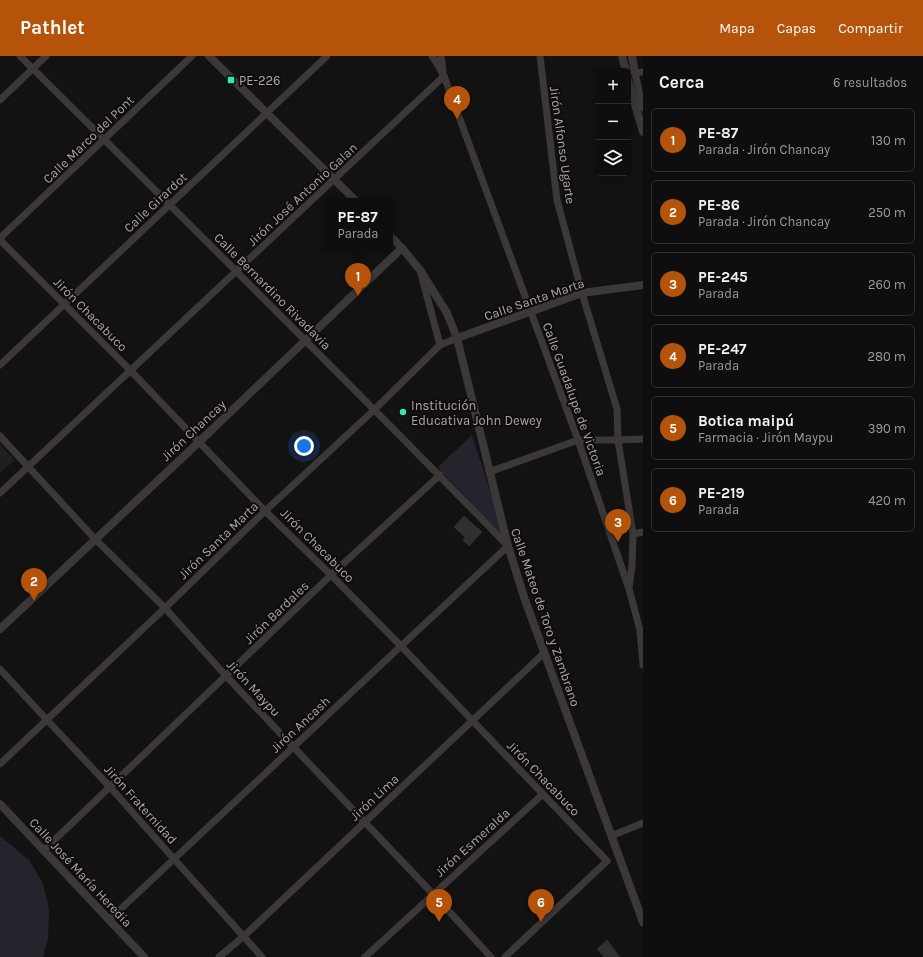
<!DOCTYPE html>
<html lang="es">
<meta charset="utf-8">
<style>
:root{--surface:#0e0e0e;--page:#1c1c1c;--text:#f1f3f6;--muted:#9b9c9e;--line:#2e2e2e;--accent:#b45309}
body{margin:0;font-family:Karla,sans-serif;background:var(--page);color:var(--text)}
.controls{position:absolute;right:12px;top:12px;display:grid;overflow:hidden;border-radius:6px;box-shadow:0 2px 10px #0003}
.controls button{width:36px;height:36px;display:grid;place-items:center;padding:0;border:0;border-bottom:1px solid var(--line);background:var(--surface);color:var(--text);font:20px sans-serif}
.you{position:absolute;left:304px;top:390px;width:14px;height:14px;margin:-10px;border:3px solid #fff;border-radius:50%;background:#1a73e8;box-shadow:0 0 0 6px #1a73e833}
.badge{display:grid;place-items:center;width:26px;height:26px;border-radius:50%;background:var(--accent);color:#fff;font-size:13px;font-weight:700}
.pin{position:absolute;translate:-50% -33px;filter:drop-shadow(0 1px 2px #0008)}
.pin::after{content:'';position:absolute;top:21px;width:14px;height:12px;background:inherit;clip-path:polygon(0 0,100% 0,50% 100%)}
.popup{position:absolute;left:323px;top:142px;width:70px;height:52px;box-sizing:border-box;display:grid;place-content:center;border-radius:6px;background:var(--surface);filter:drop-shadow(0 1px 3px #0005);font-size:13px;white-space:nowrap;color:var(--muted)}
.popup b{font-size:15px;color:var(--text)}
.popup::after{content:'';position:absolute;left:50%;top:100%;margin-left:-8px;border:8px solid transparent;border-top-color:var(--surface)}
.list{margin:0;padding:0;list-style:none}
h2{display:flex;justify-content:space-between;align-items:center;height:52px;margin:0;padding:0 16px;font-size:17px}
h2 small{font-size:13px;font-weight:400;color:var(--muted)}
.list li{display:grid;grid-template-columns:26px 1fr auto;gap:12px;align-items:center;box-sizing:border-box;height:64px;margin:0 8px 8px;padding:0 8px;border:1px solid var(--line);border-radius:6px}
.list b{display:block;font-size:15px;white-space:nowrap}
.list p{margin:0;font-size:13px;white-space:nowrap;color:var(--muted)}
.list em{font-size:13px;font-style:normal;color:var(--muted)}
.icon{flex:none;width:22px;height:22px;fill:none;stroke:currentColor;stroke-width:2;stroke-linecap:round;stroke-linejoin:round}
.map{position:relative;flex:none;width:643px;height:901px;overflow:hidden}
header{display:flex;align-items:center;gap:24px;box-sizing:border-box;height:56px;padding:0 20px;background:var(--accent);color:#fff}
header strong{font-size:19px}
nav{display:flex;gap:22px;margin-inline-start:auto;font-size:14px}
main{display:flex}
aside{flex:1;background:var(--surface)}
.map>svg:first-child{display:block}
.built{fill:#201e1e}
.green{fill:#25242c}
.building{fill:#322f2f;stroke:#2f2c2c}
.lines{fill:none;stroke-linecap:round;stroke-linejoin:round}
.minor{stroke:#3d3838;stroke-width:7}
.tertiary{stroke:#3d3838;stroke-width:8}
.poi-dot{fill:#35e7b1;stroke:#0e0d0d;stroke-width:1.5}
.labels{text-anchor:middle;stroke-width:4;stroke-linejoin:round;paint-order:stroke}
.poi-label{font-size:13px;fill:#b3a4a8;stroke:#0e0d0d;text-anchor:start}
.street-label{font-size:13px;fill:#b3a4a8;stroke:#0e0d0d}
</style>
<header>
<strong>Pathlet</strong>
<nav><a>Mapa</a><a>Capas</a><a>Compartir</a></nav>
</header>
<main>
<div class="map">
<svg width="643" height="901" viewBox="0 0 643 901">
<rect width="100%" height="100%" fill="#131212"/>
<path class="built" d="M0,388l15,16 -15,13z"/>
<g class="green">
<path d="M472,379l36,111 -44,-51 -26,-27 1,-1v-1z"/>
<path d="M0,780l30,25 13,23 6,25 -1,30 -5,18h-43z"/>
</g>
<g class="building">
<path d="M464,460l18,16 -13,14 -6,-6 2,-3 -11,-10z"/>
<path d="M607,884l13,17h-16l-7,-8z"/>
</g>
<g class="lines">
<g class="minor">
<path d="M20,0c163,162 327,324 488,490l-107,100 -292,274"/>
<path d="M432,0l6,9 6,11 134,364 51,149 11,41 3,35"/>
<path d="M441,0l2,14"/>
<path d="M540,0l17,144 25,93 35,116 1,31 15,94 -1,32 -3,21"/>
<path d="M643,16l-8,1 8,35"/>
<path d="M0,44l46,-44"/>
<path d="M0,182l192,-182"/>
<path d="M0,184l130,130 135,141 66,64 70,71 206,215"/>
<path d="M421,218l19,71"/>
<path d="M0,309l327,-309"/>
<path d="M0,380l95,103 70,69 61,68 207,218 58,63"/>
<path d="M489,416l89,-32h40l25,-1"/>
<path d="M0,437l444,-417"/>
<path d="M633,478l10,-2"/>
<path d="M0,613l47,51 63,67 64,72 88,98"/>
<path d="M0,708l165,-156 100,-97 109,-101 66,-65 17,-7"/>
<path d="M611,780l32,-13"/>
<path d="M44,794l287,-275 109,-100"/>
<path d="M219,901l25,-21 300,-283"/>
<path d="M365,901l178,-163"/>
<path d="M505,901l102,-96"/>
</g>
<g class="tertiary">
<path d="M209,0l147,145"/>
<path d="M622,0l4,15"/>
<path d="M632,0l3,17"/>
<path d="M628,24l15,52"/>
<path d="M390,180l12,12 18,22 27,43 10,25 51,208 17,54 118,322"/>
<path d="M457,282l125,-45 61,-8"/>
<path d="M0,573l199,-187 203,-194"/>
<path d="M0,748l144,153"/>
</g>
</g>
<g class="poi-dot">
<rect x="227" y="20" width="8" height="8" rx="2"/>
<circle cx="403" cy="356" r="4"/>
</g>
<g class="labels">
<g class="poi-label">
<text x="239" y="29">PE-226</text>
<text x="411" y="354">Institución<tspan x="411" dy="15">Educativa John Dewey</tspan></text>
</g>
<g class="street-label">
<text transform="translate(88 83) rotate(-44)" y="5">Calle Marco del Pont</text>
<text transform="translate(563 89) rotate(82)" y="5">Jirón Alfonso Ugarte</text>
<text transform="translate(302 138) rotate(-43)" y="5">Jirón José Antonio Galan</text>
<text transform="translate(155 146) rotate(-43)" y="5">Calle Girardot</text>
<text transform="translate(273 235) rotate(45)" y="5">Calle Bernardino Rivadavia</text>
<text transform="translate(534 243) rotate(-19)" y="5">Calle Santa Marta</text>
<text transform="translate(91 258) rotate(45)" y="5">Jirón Chacabuco</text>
<text transform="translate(575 343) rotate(70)" y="5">Calle Guadalupe de Victoria</text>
<text transform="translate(193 374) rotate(-43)" y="5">Jirón Chancay</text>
<text transform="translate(218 484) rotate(-44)" y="5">Jirón Santa Marta</text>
<text transform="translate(318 489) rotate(45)" y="5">Jirón Chacabuco</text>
<text transform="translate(276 556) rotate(-44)" y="5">Jirón Bardales</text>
<text transform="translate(546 561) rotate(71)" y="5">Calle Mateo de Toro y Zambrano</text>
<text transform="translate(254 632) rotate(47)" y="5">Jirón Maypu</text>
<text transform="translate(300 668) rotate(-43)" y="5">Jirón Ancash</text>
<text transform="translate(544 722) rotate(46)" y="5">Jirón Chacabuco</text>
<text transform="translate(374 741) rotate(-43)" y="5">Jirón Lima</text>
<text transform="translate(141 748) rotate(48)" y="5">Jirón Fraternidad</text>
<text transform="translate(472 786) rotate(-42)" y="5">Jirón Esmeralda</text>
<text transform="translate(81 816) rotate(47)" y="5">Calle José María Heredia</text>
</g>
</g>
</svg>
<div class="controls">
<button>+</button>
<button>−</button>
<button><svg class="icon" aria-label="layers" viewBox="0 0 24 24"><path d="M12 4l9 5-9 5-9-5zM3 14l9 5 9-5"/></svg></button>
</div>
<div class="you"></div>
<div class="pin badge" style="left:358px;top:240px">1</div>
<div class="popup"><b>PE-87</b>Parada</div>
<div class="pin badge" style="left:34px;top:545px">2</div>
<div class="pin badge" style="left:618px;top:486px">3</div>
<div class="pin badge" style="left:457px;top:63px">4</div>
<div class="pin badge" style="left:439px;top:866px">5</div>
<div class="pin badge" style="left:541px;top:866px">6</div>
</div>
<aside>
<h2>Cerca<small>6 resultados</small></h2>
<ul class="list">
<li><span class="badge">1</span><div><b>PE-87</b><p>Parada · Jirón Chancay</p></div><em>130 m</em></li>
<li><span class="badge">2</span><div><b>PE-86</b><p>Parada · Jirón Chancay</p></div><em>250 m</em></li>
<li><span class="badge">3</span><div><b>PE-245</b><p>Parada</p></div><em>260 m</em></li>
<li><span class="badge">4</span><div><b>PE-247</b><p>Parada</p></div><em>280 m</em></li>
<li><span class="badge">5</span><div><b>Botica maipú</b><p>Farmacia · Jirón Maypu</p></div><em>390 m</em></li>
<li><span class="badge">6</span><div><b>PE-219</b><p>Parada</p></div><em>420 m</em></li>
</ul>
</aside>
</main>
